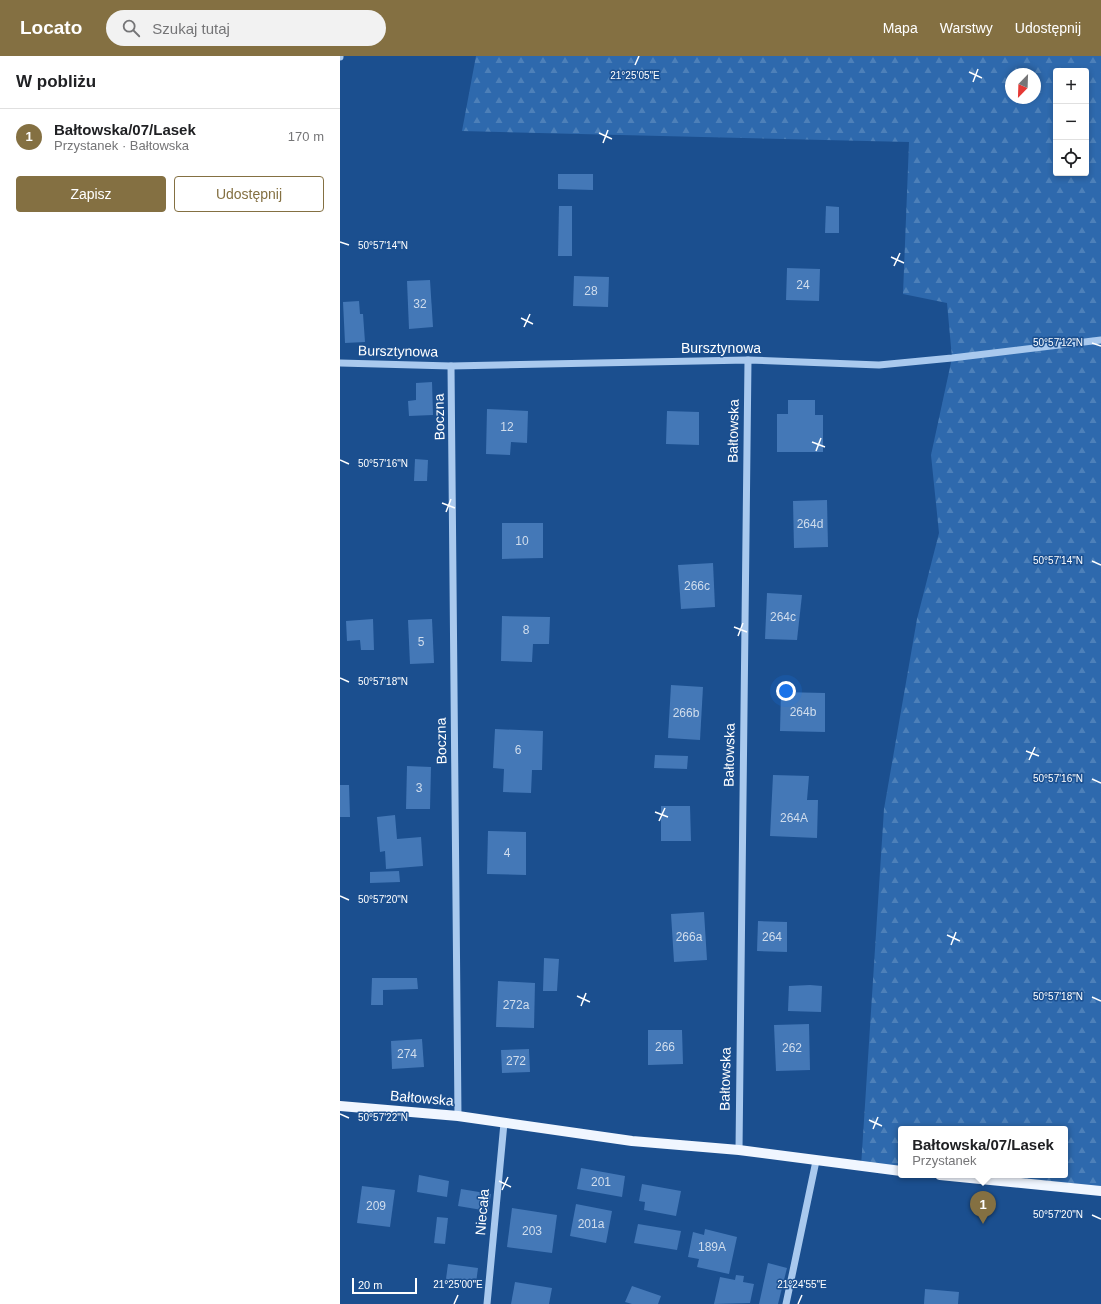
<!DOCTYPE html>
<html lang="pl">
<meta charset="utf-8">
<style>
:root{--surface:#fff;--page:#f2f2f2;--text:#202124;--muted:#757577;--line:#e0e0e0;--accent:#847042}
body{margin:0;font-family:Helvetica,sans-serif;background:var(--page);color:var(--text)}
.controls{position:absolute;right:12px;top:12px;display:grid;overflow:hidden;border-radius:4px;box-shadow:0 2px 6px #0003}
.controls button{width:36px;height:36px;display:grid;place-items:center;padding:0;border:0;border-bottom:1px solid var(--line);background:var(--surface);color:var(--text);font:20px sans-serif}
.compass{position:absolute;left:665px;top:12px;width:36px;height:36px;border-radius:50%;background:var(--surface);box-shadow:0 2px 6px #0003;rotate:203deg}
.scale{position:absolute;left:12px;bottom:10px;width:65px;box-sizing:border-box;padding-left:4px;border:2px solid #fff;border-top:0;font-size:11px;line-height:14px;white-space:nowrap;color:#fff;-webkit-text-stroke:3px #1b4f8f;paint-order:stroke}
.you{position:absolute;left:446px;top:635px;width:14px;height:14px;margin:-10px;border:3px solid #fff;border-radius:50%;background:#1a73e8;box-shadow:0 0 0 6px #1a73e833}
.badge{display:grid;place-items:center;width:26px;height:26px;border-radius:50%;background:var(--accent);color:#fff;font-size:13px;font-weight:700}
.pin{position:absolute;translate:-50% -33px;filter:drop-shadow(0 1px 2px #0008)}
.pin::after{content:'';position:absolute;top:21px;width:14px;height:12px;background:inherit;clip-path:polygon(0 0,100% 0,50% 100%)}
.popup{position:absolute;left:558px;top:1070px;width:170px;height:52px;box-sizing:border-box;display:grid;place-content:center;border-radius:4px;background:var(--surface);filter:drop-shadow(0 1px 3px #0005);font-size:13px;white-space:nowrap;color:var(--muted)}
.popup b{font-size:15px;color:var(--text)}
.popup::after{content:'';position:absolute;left:50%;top:100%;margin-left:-8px;border:8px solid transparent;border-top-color:var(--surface)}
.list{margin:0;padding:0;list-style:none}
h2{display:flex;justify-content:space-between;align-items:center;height:52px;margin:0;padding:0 16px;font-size:17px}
h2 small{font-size:13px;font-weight:400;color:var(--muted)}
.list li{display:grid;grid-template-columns:26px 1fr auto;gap:12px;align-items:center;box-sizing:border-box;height:56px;padding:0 16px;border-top:1px solid var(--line)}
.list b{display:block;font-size:15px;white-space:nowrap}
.list p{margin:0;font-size:13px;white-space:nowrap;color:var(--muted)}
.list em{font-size:13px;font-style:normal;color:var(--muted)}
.actions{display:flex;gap:8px;padding:12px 16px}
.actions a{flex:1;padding:9px 0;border:1px solid var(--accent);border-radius:4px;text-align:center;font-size:14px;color:var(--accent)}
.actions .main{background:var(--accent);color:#fff}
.icon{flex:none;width:22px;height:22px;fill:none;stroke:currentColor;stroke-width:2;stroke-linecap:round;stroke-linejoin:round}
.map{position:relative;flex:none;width:761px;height:1248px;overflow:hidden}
header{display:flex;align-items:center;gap:24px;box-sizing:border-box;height:56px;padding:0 20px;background:var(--accent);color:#fff}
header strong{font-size:19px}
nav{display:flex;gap:22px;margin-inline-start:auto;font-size:14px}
.search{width:280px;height:36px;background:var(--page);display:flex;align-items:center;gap:10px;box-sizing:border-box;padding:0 14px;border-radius:22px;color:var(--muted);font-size:15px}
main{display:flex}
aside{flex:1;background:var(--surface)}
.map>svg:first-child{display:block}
.forest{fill:url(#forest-firs);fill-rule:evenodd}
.building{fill:#4478b7}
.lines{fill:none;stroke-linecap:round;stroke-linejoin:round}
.minor{stroke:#a9c9ee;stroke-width:7}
.major{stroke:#f0f6ff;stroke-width:10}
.ticks{fill:none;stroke:#fff;stroke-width:1.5}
.labels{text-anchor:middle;stroke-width:3;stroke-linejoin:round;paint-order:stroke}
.number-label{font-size:12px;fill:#d0dded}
.street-label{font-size:14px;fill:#fff;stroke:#1b4f8f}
.ticks-label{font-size:10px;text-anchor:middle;fill:#fff;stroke:#1b4f8f;stroke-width:3;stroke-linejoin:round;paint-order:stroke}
</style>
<header>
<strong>Locato</strong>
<div class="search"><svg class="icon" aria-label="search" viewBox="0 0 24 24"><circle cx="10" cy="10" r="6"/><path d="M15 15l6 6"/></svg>Szukaj tutaj</div>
<nav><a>Mapa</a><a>Warstwy</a><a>Udostępnij</a></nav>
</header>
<main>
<aside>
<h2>W pobliżu<small></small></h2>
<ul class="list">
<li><span class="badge">1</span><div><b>Bałtowska/07/Lasek</b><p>Przystanek · Bałtowska</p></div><em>170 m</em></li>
</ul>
<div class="actions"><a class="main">Zapisz</a><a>Udostępnij</a></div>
</aside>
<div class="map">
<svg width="761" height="1248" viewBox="0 0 761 1248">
<defs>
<pattern id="forest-firs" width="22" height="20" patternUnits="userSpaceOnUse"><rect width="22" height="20" fill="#2e69ad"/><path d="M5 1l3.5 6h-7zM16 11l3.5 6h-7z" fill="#4d80b9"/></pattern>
</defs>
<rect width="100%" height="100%" fill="#1b4f8f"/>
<path class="forest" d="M136,0h625v1135l-161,-16h125v-46h-164v42l-40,-4 23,-358 33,-190 22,-86 -8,-78 21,-97 -5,-55 -44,-9 6,-152 -447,-11zM716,15h30v102h-30zM671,18h24v24h-24z"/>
<g class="building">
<path d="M218,118h35v16l-35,-1z"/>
<path d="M219,150h13v50h-14z"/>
<path d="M486,150l13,1v26h-14z"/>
<path d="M447,212l33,1 -1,32 -33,-1z"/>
<path d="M234,220l35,1 -1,30 -35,-1z"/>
<path d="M90,224l3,47 -24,2 -2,-48z"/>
<path d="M19,245l1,13h3l2,28 -20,1 -2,-41z"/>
<path d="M92,326l1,33 -24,1 -1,-15 8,-1v-17z"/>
<path d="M448,344h27v15h8v37h-46v-38h11z"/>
<path d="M147,353l41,2 -1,32 -16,-1 -1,13 -24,-1z"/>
<path d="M327,355l32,1v33l-33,-1z"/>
<path d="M75,403l13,1 -1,21h-13z"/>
<path d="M487,444l1,47 -34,1 -1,-47z"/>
<path d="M162,467h41v35l-41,1z"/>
<path d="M373,507l2,44 -34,2 -3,-44z"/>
<path d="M427,537l35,2 -5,45 -32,-1z"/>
<path d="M162,560l48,1 -1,27h-16l-1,18 -31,-1z"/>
<path d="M33,563l1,31h-13l-1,-10 -13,1 -1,-20z"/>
<path d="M92,563l2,44 -24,1 -2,-44z"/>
<path d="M331,629l32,2 -3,53 -32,-2z"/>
<path d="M441,636l44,1v39l-45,-1z"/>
<path d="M155,673l48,2 -1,39h-10l-1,23 -28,-1 1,-23 -11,-1z"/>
<path d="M315,699l33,1 -1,13 -33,-1z"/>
<path d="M67,710l24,1 -1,42h-24z"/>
<path d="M433,719l36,1 -2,24h11l-1,38 -47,-2z"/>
<path d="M0,729h9l1,32h-10z"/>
<path d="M321,750h29l1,35h-30z"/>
<path d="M55,759l2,24 24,-2 2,29 -37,3 -1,-18 -5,1 -3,-35z"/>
<path d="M148,775l38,1v43l-39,-1z"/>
<path d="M59,815l1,11 -30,1v-11z"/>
<path d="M364,856l3,48 -33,2 -3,-48z"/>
<path d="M418,865l29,1v30l-30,-1z"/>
<path d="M204,902l15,1 -2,32h-14z"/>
<path d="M32,922h45l1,11 -35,1v15h-12z"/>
<path d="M158,925l37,2 -1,45 -38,-1z"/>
<path d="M470,929l12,1 -1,26 -33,-1 1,-25z"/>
<path d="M469,968l1,46 -34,1 -2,-46z"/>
<path d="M308,974h34l1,34 -35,1z"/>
<path d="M82,983l2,28 -32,2 -1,-28z"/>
<path d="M189,993l1,23 -28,1 -1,-23z"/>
<path d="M241,1112l44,8 -3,21 -45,-8z"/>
<path d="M79,1119l30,6 -2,16 -30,-5z"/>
<path d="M302,1128l39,7 -5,25 -32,-6 1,-8 -6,-1z"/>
<path d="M22,1130l33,4 -5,37 -33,-4z"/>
<path d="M121,1133l30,5 -3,17 -30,-5z"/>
<path d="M236,1148l36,7 -6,32 -36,-7z"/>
<path d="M172,1152l45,7 -5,38 -45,-6z"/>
<path d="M97,1161l11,1 -3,26 -11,-1z"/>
<path d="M298,1168l43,7 -4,19 -43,-7z"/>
<path d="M365,1173l32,8 -8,37 -32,-7 2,-8 -11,-2 5,-25 11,3z"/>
<path d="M428,1207l19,5 -9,36h-19z"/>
<path d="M108,1208l30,4 -2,15 -30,-4z"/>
<path d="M396,1219l8,1 -1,6 11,2 -4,19 -36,1 6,-27 15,3z"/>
<path d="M175,1226l37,6 -3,16h-38z"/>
<path d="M292,1230l29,10 -3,8h-26l-7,-2z"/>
<path d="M585,1233l34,3 -1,12h-34z"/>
</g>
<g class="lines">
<g class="minor">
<path d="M0,1v-1"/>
<path d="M0,307l111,3 297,-6 131,5 73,-7 149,-18"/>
<path d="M111,310l7,750"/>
<path d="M399,1094l9,-790"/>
<path d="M147,1248l17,-181"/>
<path d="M446,1248l30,-143"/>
</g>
<g class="major">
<path d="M0,1050l118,10 174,25 107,9 162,21"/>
<path d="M600,1119l161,16"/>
</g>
</g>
<path class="ticks" d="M295,9l4,-9M629,16l13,6M633,26l5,-13M259,77l13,6M263,87l5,-13M0,186l9,3M551,201l13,6M554,210l6,-13M181,262l12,6M184,271l6,-13M752,287l9,3M472,386l13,5M476,395l5,-13M0,404l9,4M102,447l13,5M106,456l5,-13M752,505l9,4M394,571l13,5M398,580l5,-13M0,622l9,4M686,695l13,5M689,704l6,-13M752,723l9,4M315,756l13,5M319,765l6,-13M0,840l9,4M607,879l13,6M611,889l5,-13M237,940l13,6M752,941l9,4M241,950l5,-13M0,1058l9,4M529,1064l13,6M533,1073l5,-12M159,1125l12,6M162,1134l6,-13M752,1159l9,4M114,1248l4,-9M458,1248l4,-9"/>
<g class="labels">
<g class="number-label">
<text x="463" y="233">24</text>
<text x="251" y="239">28</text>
<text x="80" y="252">32</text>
<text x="167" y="375">12</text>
<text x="470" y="472">264d</text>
<text x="182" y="489">10</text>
<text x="357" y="534">266c</text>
<text x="443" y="565">264c</text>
<text x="186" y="578">8</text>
<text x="81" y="590">5</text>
<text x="463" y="660">264b</text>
<text x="346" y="661">266b</text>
<text x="178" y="698">6</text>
<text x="79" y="736">3</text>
<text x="454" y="766">264A</text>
<text x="167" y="801">4</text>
<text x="349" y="885">266a</text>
<text x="432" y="885">264</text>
<text x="176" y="953">272a</text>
<text x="325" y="995">266</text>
<text x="452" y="996">262</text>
<text x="67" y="1002">274</text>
<text x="176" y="1009">272</text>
<text x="261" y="1130">201</text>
<text x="36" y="1154">209</text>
<text x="251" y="1172">201a</text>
<text x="192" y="1179">203</text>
<text x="372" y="1195">189A</text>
</g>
<g class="street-label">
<text x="381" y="297">Bursztynowa</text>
<text transform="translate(58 295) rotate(1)" y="5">Bursztynowa</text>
<text transform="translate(99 361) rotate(-91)" y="5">Boczna</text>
<text transform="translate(393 375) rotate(-89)" y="5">Bałtowska</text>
<text transform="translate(101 685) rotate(-91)" y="5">Boczna</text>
<text transform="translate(389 699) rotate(-89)" y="5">Bałtowska</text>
<text transform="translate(385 1023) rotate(-89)" y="5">Bałtowska</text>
<text transform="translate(82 1042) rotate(5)" y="5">Bałtowska</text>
<text transform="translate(142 1156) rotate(-85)" y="5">Niecała</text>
</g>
</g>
<g class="ticks-label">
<text x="295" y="23">21°25'05"E</text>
<text x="43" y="193">50°57'14"N</text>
<text x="718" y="290">50°57'12"N</text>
<text x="43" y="411">50°57'16"N</text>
<text x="718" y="508">50°57'14"N</text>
<text x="43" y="629">50°57'18"N</text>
<text x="718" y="726">50°57'16"N</text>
<text x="43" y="847">50°57'20"N</text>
<text x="718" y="944">50°57'18"N</text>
<text x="43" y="1065">50°57'22"N</text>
<text x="718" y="1162">50°57'20"N</text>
<text x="118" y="1232">21°25'00"E</text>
<text x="462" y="1232">21°24'55"E</text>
</g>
</svg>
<div class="controls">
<button>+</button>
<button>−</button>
<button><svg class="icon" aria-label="locate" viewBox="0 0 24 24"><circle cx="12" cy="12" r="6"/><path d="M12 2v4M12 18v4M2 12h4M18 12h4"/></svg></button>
</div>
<svg class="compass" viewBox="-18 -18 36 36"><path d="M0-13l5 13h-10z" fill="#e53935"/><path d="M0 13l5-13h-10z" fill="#757577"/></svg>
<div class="scale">20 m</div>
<div class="you"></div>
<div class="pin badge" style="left:643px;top:1168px">1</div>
<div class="popup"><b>Bałtowska/07/Lasek</b>Przystanek</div>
</div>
</main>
